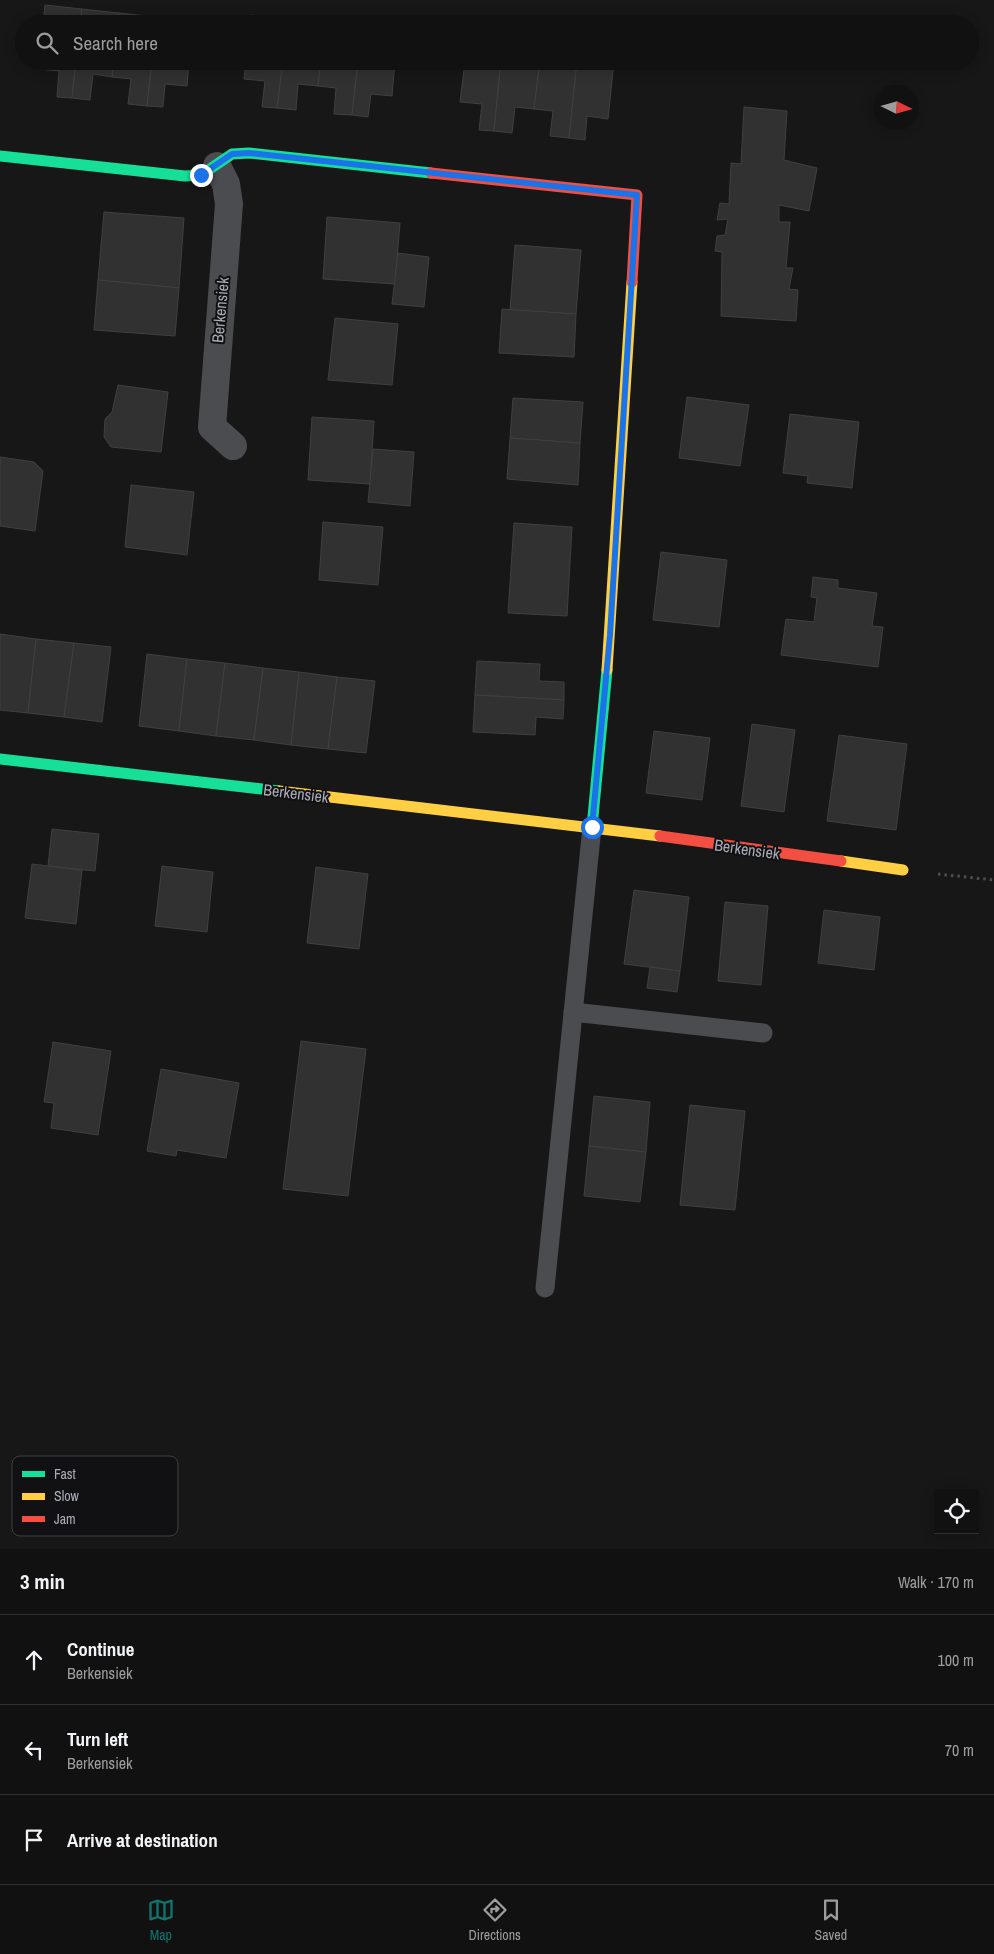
<!DOCTYPE html>
<meta charset="utf-8">
<style>
:root{--surface:#111;--page:#1a1a1a;--text:#f1f3f6;--muted:#9c9d9f;--line:#303131;--accent:#0f766e}
body{margin:0;font-family:"Archivo Narrow",sans-serif;background:var(--page);color:var(--text)}
.controls{position:absolute;right:15px;bottom:15px;display:grid;overflow:hidden;border-radius:0px;box-shadow:0 2px 12px #0003}
.controls button{width:45px;height:45px;display:grid;place-items:center;padding:0;border:0;border-bottom:1px solid var(--line);background:var(--surface);color:var(--text);font:25px sans-serif}
.compass{position:absolute;left:874px;top:85px;width:45px;height:45px;border-radius:50%;background:var(--surface);box-shadow:0 2px 12px #0003;rotate:95deg}
.stop{position:absolute;width:15px;height:15px;margin:-11px;border:4px solid #1a73e8;border-radius:50%;background:#fff}
.stop.end{background:#1a73e8;border-color:#fff;box-shadow:0 1px 5px #0008}
.list{margin:0;padding:0;list-style:none}
h2{display:flex;justify-content:space-between;align-items:center;height:65px;margin:0;padding:0 20px;font-size:21px}
h2 small{font-size:16px;font-weight:400;color:var(--muted)}
.list li{display:grid;grid-template-columns:32px 1fr auto;gap:15px;align-items:center;box-sizing:border-box;height:90px;padding:0 20px;border-top:1px solid var(--line)}
.list b{display:block;font-size:19px;white-space:nowrap}
.list p{margin:0;font-size:16px;white-space:nowrap;color:var(--muted)}
.list em{font-size:16px;font-style:normal;color:var(--muted)}
.icon{flex:none;width:28px;height:28px;fill:none;stroke:currentColor;stroke-width:2;stroke-linecap:round;stroke-linejoin:round}
.map{position:relative;flex:none;width:994px;height:1549px;overflow:hidden}
.search{position:absolute;background:var(--surface);box-shadow:0 2px 12px #0003;left:15px;right:15px;top:15px;height:55px;display:flex;align-items:center;gap:12px;box-sizing:border-box;padding:0 18px;border-radius:28px;color:var(--muted);font-size:19px}
.sheet{height:335px;background:var(--surface)}
nav{display:flex;justify-content:space-around;align-items:center;box-sizing:border-box;height:70px;border-top:1px solid var(--line);background:var(--surface);font-size:14px;color:var(--muted)}
nav a{display:grid;justify-items:center;gap:2px}
nav .on{color:var(--accent)}
.map>svg:first-child{display:block}
.building{fill:#313132;stroke:#3f4043}
.lines{fill:none;stroke-linecap:round;stroke-linejoin:round}
.path{stroke:#4d4e50;stroke-width:3;stroke-dasharray:2.5 4;stroke-linecap:butt}
.lane{stroke:#4b4c4f;stroke-width:19}
.street{stroke:#4b4c4f;stroke-width:28}
.fast{stroke:#16e098;stroke-width:11}
.slow{stroke:#ffcf43;stroke-width:11}
.jam{stroke:#f24e42;stroke-width:11}
.route{stroke:#1a73e8;stroke-width:6}
.labels{text-anchor:middle;stroke-width:4;stroke-linejoin:round;paint-order:stroke}
.street-label{font-size:16px;fill:#a9acb6;stroke:#111113}
.key{fill:#111113;stroke:#3f4044;stroke-width:1}
.key-label{font-size:14px;fill:#a9acb6}
</style>
<div class="map">
<svg width="994" height="1549" viewBox="0 0 994 1549">
<rect width="100%" height="100%" fill="#171717"/>
<g class="building">
<path d="M45,5l37,4 -2,15h-37z"/>
<path d="M82,9l37,4 -1,11h-38z"/>
<path d="M119,13l37,4v7h-38z"/>
<path d="M251,15l36,4v5h-37z"/>
<path d="M156,17l37,4v3h-37z"/>
<path d="M287,19l38,4v1h-38z"/>
<path d="M39,61h37l-4,37 -15,-1 2,-26 -20,-2z"/>
<path d="M76,61h38l-2,16 -19,-3 -3,26 -18,-2z"/>
<path d="M114,61h38l-5,45 -19,-2 3,-25 -19,-2z"/>
<path d="M152,61h37l-2,25 -22,-2 -2,23 -16,-1z"/>
<path d="M246,61h37l-6,47 -15,-1 3,-26 -21,-2z"/>
<path d="M283,61h38l-3,25 -20,-2 -2,26 -19,-2z"/>
<path d="M321,61h37l-6,54 -18,-1 2,-26 -18,-2z"/>
<path d="M358,61h37l-3,35 -21,-2 -3,23 -16,-2z"/>
<path d="M465,61h36l-7,70 -15,-1 3,-26 -22,-2z"/>
<path d="M501,61h39l-6,48 -19,-2 -3,26 -18,-2z"/>
<path d="M540,61h37l-8,77 -19,-2 3,-25 -19,-2z"/>
<path d="M577,61h37l-6,58 -21,-3 -2,24 -16,-2z"/>
<path d="M744,107l43,4 -3,49 33,8 -8,43 -30,-6v17h11l-4,46h7l-4,21 9,1 -2,31 -75,-5 1,-64 -7,-1 2,-15 8,-1 3,-16 -11,1 3,-17 9,1 2,-41 10,1z"/>
<path d="M104,212l80,6 -5,70 -81,-8z"/>
<path d="M327,217l73,6 -5,61 -72,-5z"/>
<path d="M515,245l66,5 -5,64 -66,-4z"/>
<path d="M398,253l31,4 -5,50 -32,-3z"/>
<path d="M98,280l81,8 -4,48 -81,-6z"/>
<path d="M502,309l74,5 -2,43 -75,-4z"/>
<path d="M335,318l63,6 -6,61 -64,-5z"/>
<path d="M118,385l50,7 -7,60 -50,-5 -7,-10 1,-18 7,-7z"/>
<path d="M687,397l62,8 -9,61 -61,-8z"/>
<path d="M513,398l70,4 -3,41 -70,-5z"/>
<path d="M790,414l69,8 -7,66 -45,-5 1,-7 -25,-3z"/>
<path d="M312,417l62,4 -4,63 -62,-4z"/>
<path d="M510,438l70,5 -2,42 -71,-6z"/>
<path d="M373,449l41,3 -4,54 -42,-4z"/>
<path d="M0,457l34,5 9,9 -8,60 -35,-5z"/>
<path d="M131,485l63,7 -7,63 -62,-8z"/>
<path d="M323,522l60,5 -5,58 -59,-5z"/>
<path d="M514,523l58,4 -5,89 -59,-3z"/>
<path d="M661,552l66,8 -8,67 -66,-7z"/>
<path d="M813,577l25,3v8l39,5 -5,33 11,1 -5,40 -97,-12 5,-36 28,3 3,-24 -6,-1z"/>
<path d="M0,634l36,5 -8,74 -28,-3z"/>
<path d="M36,639l38,4 -10,74 -36,-4z"/>
<path d="M74,643l37,4 -9,75 -38,-5z"/>
<path d="M147,654l40,5 -8,72 -40,-5z"/>
<path d="M187,659l38,4 -9,73 -37,-5z"/>
<path d="M477,661l63,3 -1,17 25,1v18l-89,-5z"/>
<path d="M225,663l38,5 -9,72 -38,-4z"/>
<path d="M263,668l36,4 -8,73 -37,-5z"/>
<path d="M299,672l38,5 -9,72 -37,-4z"/>
<path d="M337,677l38,4 -9,72 -38,-4z"/>
<path d="M475,695l89,5 -1,19 -27,-2 -1,18 -62,-3z"/>
<path d="M752,724l43,6 -11,82 -43,-6z"/>
<path d="M654,731l56,7 -8,62 -56,-7z"/>
<path d="M839,735l68,9 -11,86 -69,-9z"/>
<path d="M52,829l47,5 -4,37 -47,-5z"/>
<path d="M32,864l50,6 -6,54 -51,-6z"/>
<path d="M162,866l51,6 -6,60 -52,-6z"/>
<path d="M316,867l52,7 -9,75 -52,-6z"/>
<path d="M634,890l55,7 -9,74 -56,-7z"/>
<path d="M725,902l43,4 -7,79 -43,-4z"/>
<path d="M824,910l56,7 -6,53 -56,-7z"/>
<path d="M650,967l30,4 -3,21 -30,-4z"/>
<path d="M301,1041l65,8 -18,147 -65,-7z"/>
<path d="M53,1042l58,9 -13,84 -47,-7 3,-25 -10,-1z"/>
<path d="M161,1069l78,14 -13,75 -49,-8 -1,6 -29,-5z"/>
<path d="M594,1096l56,6 -4,50 -57,-6z"/>
<path d="M690,1105l55,6 -10,99 -55,-5z"/>
<path d="M589,1146l57,6 -6,50 -56,-6z"/>
</g>
<g class="lines">
<path class="path" d="M938,874l56,6"/>
<g class="lane">
<path d="M573,1012l190,21"/>
<path d="M545,1288l47,-461"/>
</g>
<path class="street" d="M217,166l9,18 3,20 -17,223 21,19"/>
<g class="fast">
<path d="M0,156l185,20 16,-1 31,-21 17,-1 182,20"/>
<path d="M0,759l279,32"/>
<path d="M592,827l15,-157"/>
</g>
<g class="slow">
<path d="M607,670l25,-388"/>
<path d="M279,791l381,45"/>
<path d="M841,861l62,9"/>
</g>
<g class="jam">
<path d="M431,173l206,22 -5,87"/>
<path d="M660,836l181,25"/>
</g>
</g>
<g class="lines">
<path class="route" d="M201,175l31,-21 17,-1 388,42 -27,440 -18,192"/>
</g>
<g class="labels">
<g class="street-label">
<text transform="translate(220 310) rotate(-85)" y="6">Berkensiek</text>
<text transform="translate(296 793) rotate(7)" y="6">Berkensiek</text>
<text transform="translate(747 849) rotate(8)" y="6">Berkensiek</text>
</g>
</g>
<rect x="12" y="1456" width="166" height="80" rx="8" class="key"/>
<rect x="22" y="1471" width="23" height="6" fill="#16e098"/>
<rect x="22" y="1493" width="23" height="7" fill="#ffcf43"/>
<rect x="22" y="1516" width="23" height="6" fill="#f24e42"/>
<g class="key-label">
<text x="54" y="1479">Fast</text>
<text x="54" y="1501">Slow</text>
<text x="54" y="1524">Jam</text>
</g>
</svg>
<div class="controls">
<button><svg class="icon" aria-label="locate" viewBox="0 0 24 24"><circle cx="12" cy="12" r="6"/><path d="M12 2v4M12 18v4M2 12h4M18 12h4"/></svg></button>
</div>
<svg class="compass" viewBox="-18 -18 36 36"><path d="M0-13l5 13h-10z" fill="#e53935"/><path d="M0 13l5-13h-10z" fill="#9c9d9f"/></svg>
<div class="stop" style="left:592px;top:827px"></div>
<div class="stop end" style="left:201px;top:175px"></div>
<div class="search"><svg class="icon" aria-label="search" viewBox="0 0 24 24"><circle cx="10" cy="10" r="6"/><path d="M15 15l6 6"/></svg>Search here</div>
</div>
<section class="sheet">
<h2>3 min<small>Walk · 170 m</small></h2>
<ul class="list">
<li><svg class="icon" aria-label="ahead" viewBox="0 0 24 24"><path d="M12 20V5M6 11l6-6 6 6"/></svg><div><b>Continue</b><p>Berkensiek</p></div><em>100 m</em></li>
<li><svg class="icon" aria-label="left" viewBox="0 0 24 24"><path d="M17 20v-9H6M10 6l-5 5 5 5"/></svg><div><b>Turn left</b><p>Berkensiek</p></div><em>70 m</em></li>
<li><svg class="icon" aria-label="arrive" viewBox="0 0 24 24"><path d="M6 21V4h12l-3 4 3 4H6"/></svg><div><b>Arrive at destination</b></div></li>
</ul>
</section>
<nav>
<a class="on"><svg class="icon" aria-label="map" viewBox="0 0 24 24"><path d="M3 6l6-2 6 2 6-2v14l-6 2-6-2-6 2zM9 4v14M15 6v14"/></svg>Map</a>
<a><svg class="icon" aria-label="directions" viewBox="0 0 24 24"><path d="M12 3l9 9-9 9-9-9zM9 14v-3h6M13 9l2 2-2 2"/></svg>Directions</a>
<a><svg class="icon" aria-label="saved" viewBox="0 0 24 24"><path d="M7 4h10v16l-5-4-5 4z"/></svg>Saved</a>
</nav>
